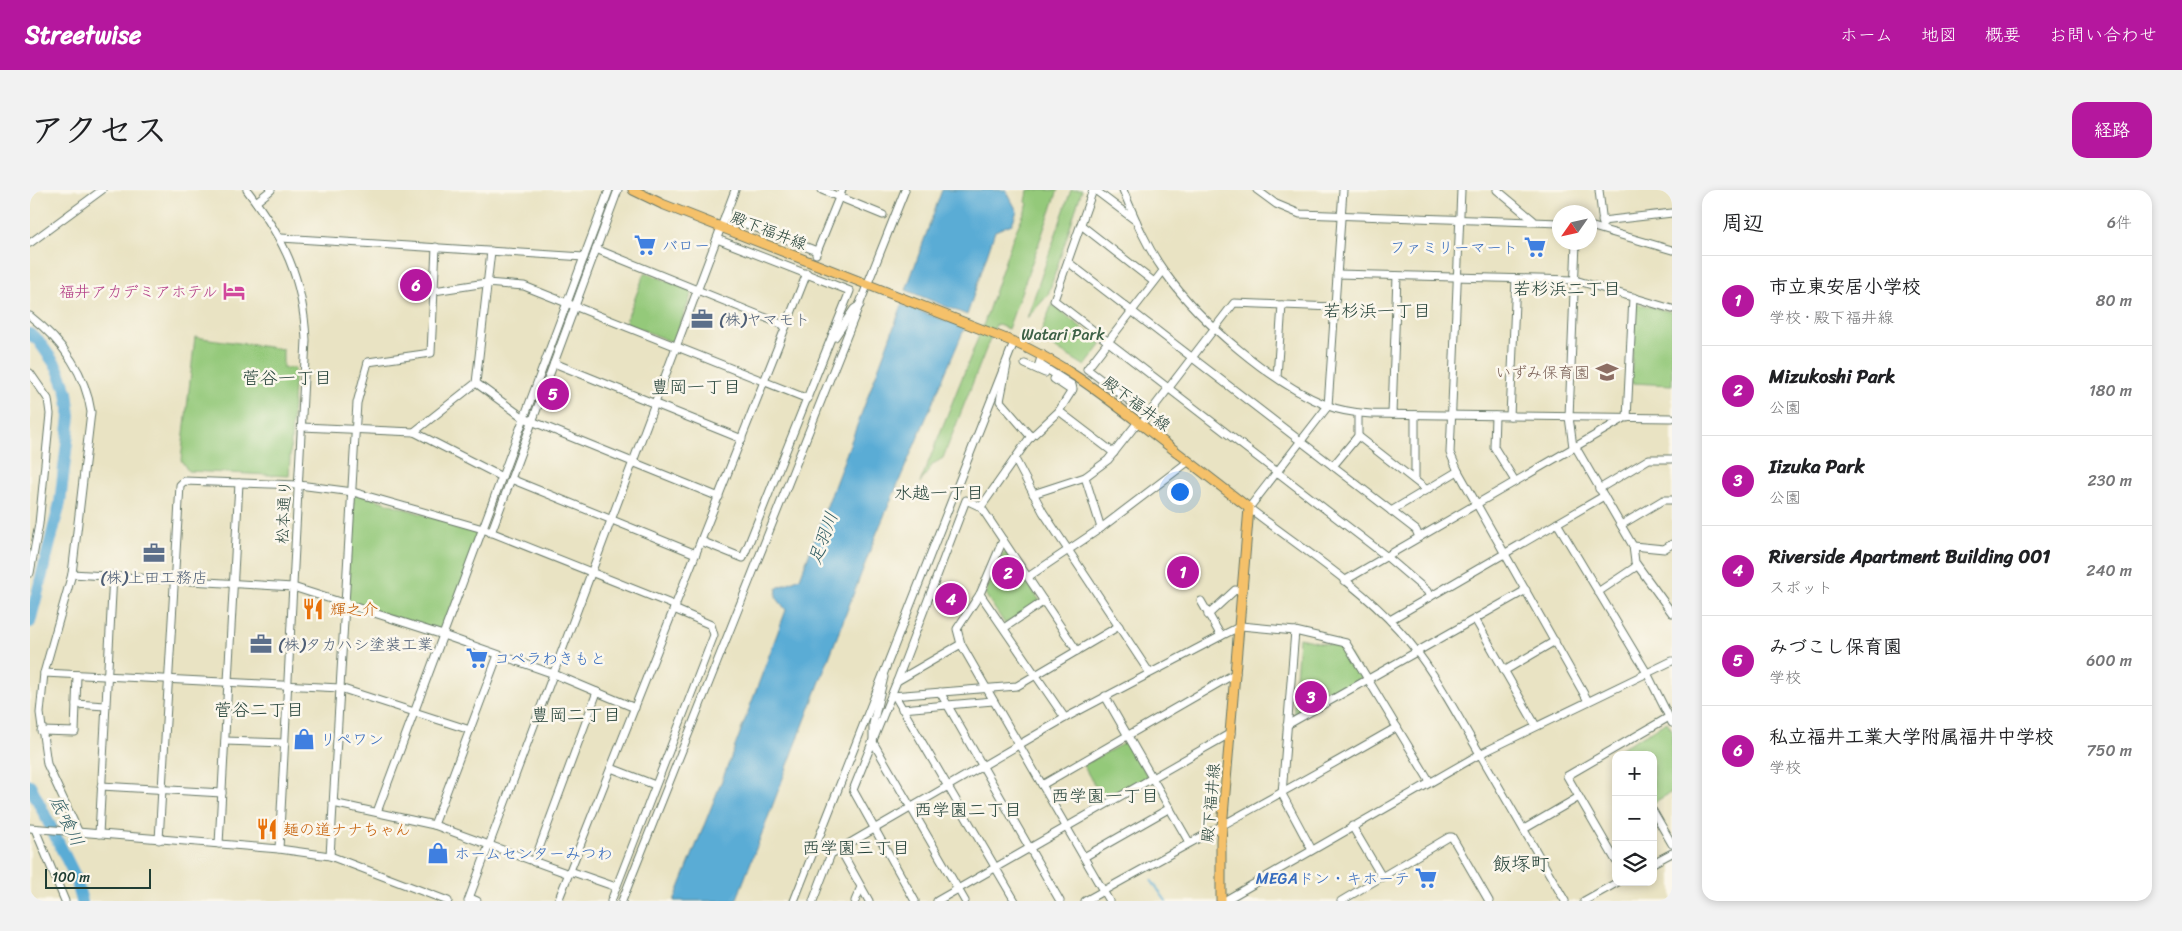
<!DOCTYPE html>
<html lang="ja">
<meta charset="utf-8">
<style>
:root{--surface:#fff;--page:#f2f2f2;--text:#202124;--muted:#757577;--line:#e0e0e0;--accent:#b5179e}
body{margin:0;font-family:Sriracha,"Klee One",sans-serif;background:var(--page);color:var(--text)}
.controls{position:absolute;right:15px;bottom:15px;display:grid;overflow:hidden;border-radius:10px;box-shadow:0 2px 8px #0003}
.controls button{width:45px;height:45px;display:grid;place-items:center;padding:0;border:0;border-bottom:1px solid var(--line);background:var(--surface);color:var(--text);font:25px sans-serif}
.compass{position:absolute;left:1522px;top:15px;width:45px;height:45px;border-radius:50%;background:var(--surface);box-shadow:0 2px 8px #0003;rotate:236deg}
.scale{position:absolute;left:15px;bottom:12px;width:106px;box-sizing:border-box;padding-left:5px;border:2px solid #1f3d34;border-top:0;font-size:14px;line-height:18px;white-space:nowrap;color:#1f3d34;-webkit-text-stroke:4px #fbf7ec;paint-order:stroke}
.you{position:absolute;left:1149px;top:301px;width:18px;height:18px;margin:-12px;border:4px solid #fff;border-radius:50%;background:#1a73e8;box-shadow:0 0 0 8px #1a73e833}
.badge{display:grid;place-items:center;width:32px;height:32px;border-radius:50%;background:var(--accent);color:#fff;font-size:16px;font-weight:700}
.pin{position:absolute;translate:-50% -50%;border:2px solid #fff;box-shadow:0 1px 5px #0006}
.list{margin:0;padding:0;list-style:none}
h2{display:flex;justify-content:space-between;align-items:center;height:65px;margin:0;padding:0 20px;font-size:21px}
h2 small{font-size:16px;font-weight:400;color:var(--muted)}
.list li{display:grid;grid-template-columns:32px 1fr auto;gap:15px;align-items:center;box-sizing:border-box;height:90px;padding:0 20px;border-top:1px solid var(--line)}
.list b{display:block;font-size:19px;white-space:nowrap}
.list p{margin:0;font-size:16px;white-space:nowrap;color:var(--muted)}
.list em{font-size:16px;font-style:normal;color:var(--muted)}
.icon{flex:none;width:28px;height:28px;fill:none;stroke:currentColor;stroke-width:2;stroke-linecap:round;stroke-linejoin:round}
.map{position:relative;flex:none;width:1642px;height:711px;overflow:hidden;border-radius:15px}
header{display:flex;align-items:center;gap:30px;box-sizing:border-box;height:70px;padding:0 25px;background:var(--accent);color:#fff}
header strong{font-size:24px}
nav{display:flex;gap:28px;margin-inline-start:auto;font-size:18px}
.intro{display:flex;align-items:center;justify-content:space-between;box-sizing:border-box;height:120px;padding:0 30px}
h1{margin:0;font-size:35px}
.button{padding:12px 22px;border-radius:15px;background:var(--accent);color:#fff;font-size:18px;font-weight:700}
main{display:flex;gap:30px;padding:0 30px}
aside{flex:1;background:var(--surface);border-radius:15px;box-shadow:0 2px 8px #0003}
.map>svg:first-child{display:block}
.green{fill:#94c97a;stroke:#5a8357}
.water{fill:#5aacd5;stroke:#3c7484}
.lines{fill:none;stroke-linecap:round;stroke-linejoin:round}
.stream{stroke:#5aacd5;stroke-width:2}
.river{stroke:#5aacd5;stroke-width:12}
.minor-casing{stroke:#676;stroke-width:9}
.major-casing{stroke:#676;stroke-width:11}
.minor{stroke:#fff;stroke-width:7}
.major{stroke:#f5c16b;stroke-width:9}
.labels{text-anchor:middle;stroke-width:5;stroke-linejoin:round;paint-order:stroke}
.street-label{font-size:16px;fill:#1f3d34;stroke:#fbf7ec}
.shop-label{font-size:16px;fill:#366cbe;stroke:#fbf7ec;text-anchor:start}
.hotel-label{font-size:16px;fill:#b23c85;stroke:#fbf7ec;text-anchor:end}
.service-label{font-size:16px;fill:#4e5e75;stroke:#fbf7ec;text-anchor:start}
.park-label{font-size:16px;fill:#3c6046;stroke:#fbf7ec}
.education-label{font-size:16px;fill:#785e54;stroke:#fbf7ec;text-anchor:end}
.food-label{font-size:16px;fill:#c56008;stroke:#fbf7ec;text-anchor:start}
.neighbourhood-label{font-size:18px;fill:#1f3d34;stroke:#fbf7ec}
.water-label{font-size:18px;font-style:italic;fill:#315e64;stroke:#fbf7ec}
.quarter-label{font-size:19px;fill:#1f3d34;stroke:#fbf7ec}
</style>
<header>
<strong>Streetwise</strong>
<nav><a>ホーム</a><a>地図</a><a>概要</a><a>お問い合わせ</a></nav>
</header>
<div class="intro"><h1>アクセス</h1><a class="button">経路</a></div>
<main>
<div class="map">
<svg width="1642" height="711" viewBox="0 0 1642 711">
<rect width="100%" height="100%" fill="#fbf7ec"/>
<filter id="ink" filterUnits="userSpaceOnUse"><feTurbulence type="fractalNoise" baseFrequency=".02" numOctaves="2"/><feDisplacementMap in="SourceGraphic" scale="10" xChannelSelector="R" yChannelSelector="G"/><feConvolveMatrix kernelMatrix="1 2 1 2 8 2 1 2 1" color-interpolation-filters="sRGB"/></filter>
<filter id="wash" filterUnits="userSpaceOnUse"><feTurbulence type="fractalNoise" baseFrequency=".0096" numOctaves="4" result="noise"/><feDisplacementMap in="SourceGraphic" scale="20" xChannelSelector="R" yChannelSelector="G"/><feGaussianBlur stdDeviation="1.12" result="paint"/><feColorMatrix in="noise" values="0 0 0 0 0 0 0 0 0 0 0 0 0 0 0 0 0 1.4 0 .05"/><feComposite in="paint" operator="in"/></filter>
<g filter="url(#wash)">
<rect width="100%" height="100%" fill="#e9e3c3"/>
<g class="green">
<path d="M998,0h30l-50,139 -12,-5 -53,134 -10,6 -13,19 64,-160 28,-83 16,-36 -2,-2z"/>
<path d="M1041,0h11l-34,105 -21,23z"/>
<path d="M617,83l43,17 2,3 -18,48 -2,1 -44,-18 -2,-3 18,-46z"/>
<path d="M1605,113l37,9v73l-41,-2z"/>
<path d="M1022,114l50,40 -17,22 -46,-28z"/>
<path d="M165,147l88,12v19h12l-6,108 -101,-5 -7,-11z"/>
<path d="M323,302l128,41 -37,99 -98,-29z"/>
<path d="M973,363h5l32,48 -35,23 -20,-30z"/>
<path d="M1269,448l46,10 18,29 -70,41z"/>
<path d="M1637,532l5,8v62l-19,11v-48h-28l-4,-7z"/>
<path d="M1098,551l20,36 -44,25 -21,-37z"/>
</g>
<g class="water">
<path d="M912,0h64l11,21 -5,13 -17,7 -28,84 -61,-25z"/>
<path d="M872,115l63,22 -89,208 -140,366h-62l56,-141 56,-150 -10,-13 1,-9 23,-10z"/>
</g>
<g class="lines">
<path class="stream" d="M1121,690l15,21"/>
<g class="river">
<path d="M0,144l8,6 19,27 10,25 3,24 -10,87 -30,119"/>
<path d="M0,595l45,91 7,25"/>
</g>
</g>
</g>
<g filter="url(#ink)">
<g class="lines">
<g class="minor-casing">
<g id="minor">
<path d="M217,0c37,49 56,87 59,150l-27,509"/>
<path d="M792,0l61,25"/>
<path d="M1063,0l-39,110 332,256 41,35 3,6"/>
<path d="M1065,0l41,31"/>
<path d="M1093,0c12,29 24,58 43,84 34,48 106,109 160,131 14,6 30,8 45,9l301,4"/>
<path d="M1227,0l19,14 24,10 260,9"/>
<path d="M1313,0l-15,216 -79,102c50,39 108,75 150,122 33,36 56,82 81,124l192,-93"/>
<path d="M1431,0l-11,263 8,18 130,230"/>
<path d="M1467,0l36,30"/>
<path d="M1569,0l4,34"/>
<path d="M226,12l15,-12"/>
<path d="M695,26l92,35"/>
<path d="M1572,31l70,-8"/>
<path d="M1051,35l73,57"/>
<path d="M1560,36l82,24"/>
<path d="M251,48l303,19"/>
<path d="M0,53l72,-53"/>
<path d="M566,59l190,77"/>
<path d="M786,64l26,-64"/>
<path d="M1038,72l348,268 3,7"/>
<path d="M1307,84l238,6 97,29"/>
<path d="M404,101l52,-8 38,3 284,113"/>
<path d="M0,126c32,25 55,55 61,96l-19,162 -28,99 -4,40 7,51 32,69"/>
<path d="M805,147l19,-28 6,-4"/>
<path d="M524,173l188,76"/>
<path d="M995,174l20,9"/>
<path d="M977,175l-7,36 31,36"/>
<path d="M0,183l18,26 2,15 -11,110 -9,49"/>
<path d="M1247,187l5,-72"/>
<path d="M1024,189l18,12"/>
<path d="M446,193l48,35 195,79"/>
<path d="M1029,221l55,42"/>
<path d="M1362,224l5,-138"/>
<path d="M1118,225l-61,-46 76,-98"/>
<path d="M1465,226l-1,31 21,34"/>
<path d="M1480,226l6,-137"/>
<path d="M1597,228l6,-121"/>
<path d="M1111,234l93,-121 100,4"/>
<path d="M272,237l112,5 88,45"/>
<path d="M384,242l62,-49 15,-132"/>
<path d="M1328,246l69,54"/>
<path d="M1545,256l58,100 2,16 37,51"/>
<path d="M1543,257l-4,-30 7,-175"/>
<path d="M985,269l28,53 106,160"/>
<path d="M1303,276l25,-30v-23"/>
<path d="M1055,287l16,51"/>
<path d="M481,289l185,75"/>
<path d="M1385,290v-65"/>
<path d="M1569,299l50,-30h23"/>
<path d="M1003,304l52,-17 23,-17 30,-38"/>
<path d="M951,317l47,-67 31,-29 14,-22 -1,-4 -33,-21 3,-10"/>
<path d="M1361,321l67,-40"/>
<path d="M1527,333l90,150 25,50"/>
<path d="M1591,335l42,-25h9"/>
<path d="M461,343l127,-343"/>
<path d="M671,351l42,17 107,-267 -133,-52"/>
<path d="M1603,356l31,3 8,-5"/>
<path d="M42,384l221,13 150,48 111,39 81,34"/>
<path d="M998,387l73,-49 88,-67"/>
<path d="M1314,391l279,-162"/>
<path d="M1568,402l39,-26"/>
<path d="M950,404l85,124"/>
<path d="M1171,411l20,35"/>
<path d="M1178,425l27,-25 8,1"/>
<path d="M1445,429l61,107"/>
<path d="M1360,430l214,-124"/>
<path d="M974,438l40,-27"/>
<path d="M1265,441l-13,163 30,56"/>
<path d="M931,454l-4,-15 23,-35 23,-54"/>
<path d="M1474,481l51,-30"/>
<path d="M14,483l296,15 130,42"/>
<path d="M854,487l-11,47v18l92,159"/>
<path d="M867,491l69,-181 15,7 96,144"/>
<path d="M910,502l120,209"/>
<path d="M862,506l125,-10 102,-60"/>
<path d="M865,506l120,205"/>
<path d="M1075,506l84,146"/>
<path d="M46,514l29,2"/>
<path d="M872,519l91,-8"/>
<path d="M1257,535l239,-135"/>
<path d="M11,541l34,1 2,-57"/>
<path d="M195,551l60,2"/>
<path d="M581,578l44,17"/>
<path d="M1012,595l194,-112"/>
<path d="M71,596l121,7"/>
<path d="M303,613l101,22 135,49"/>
<path d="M1623,621l19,33"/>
<path d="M347,622l232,-622"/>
<path d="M404,635l64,-170"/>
<path d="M1322,636l30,51"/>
<path d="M0,638l249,21 51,7 118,45"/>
<path d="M5,639l30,72"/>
<path d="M1494,639l55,-32"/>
<path d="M69,644l14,-259"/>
<path d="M129,650l21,-355 4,-4 115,4 54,7 130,37 193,77"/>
<path d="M189,654l20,-361"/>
<path d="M810,659l29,52"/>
<path d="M300,666l27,-453 11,-41 63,-9 5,-106"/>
<path d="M1054,667l86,-49"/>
<path d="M1586,671l-49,-85 102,-59"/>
<path d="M504,672l63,-170"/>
<path d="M1623,673l19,-10"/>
<path d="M540,681l46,16"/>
<path d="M440,708l7,3"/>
<path d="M438,711l267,-711"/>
<path d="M528,711l249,-628"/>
<path d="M581,711l103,-266 -3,-10 -37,-16"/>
<path d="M592,711l283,-711"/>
<path d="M764,711l220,-559"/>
<path d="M783,711l18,-47 234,-136 156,-82 20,-10 54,5 51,12 84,139"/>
<path d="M825,711l6,-14"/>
<path d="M885,711l-62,-111 44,-109 64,-37 148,257"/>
<path d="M907,711l294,-168"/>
<path d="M1055,711c104,-58 209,-114 312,-174"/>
<path d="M1194,711l256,-147 85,147"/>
<path d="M1311,711l108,-64h3l37,64"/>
<path d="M1554,711l34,-19"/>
</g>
</g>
<g class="major-casing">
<path id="major" d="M603,0l29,14 352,138c46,20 84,49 124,80 37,29 74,57 111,86l-28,332v61"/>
</g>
<use href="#minor" class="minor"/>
<use href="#major" class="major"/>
</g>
</g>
<defs>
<g id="supermarket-bare" transform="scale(1.725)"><path d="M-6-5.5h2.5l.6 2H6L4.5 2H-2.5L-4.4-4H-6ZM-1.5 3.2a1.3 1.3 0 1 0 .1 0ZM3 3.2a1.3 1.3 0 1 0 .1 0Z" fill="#3f7fe0" stroke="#fbf7ec" stroke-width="2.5" paint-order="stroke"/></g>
<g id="hotel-bare" transform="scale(1.725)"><path d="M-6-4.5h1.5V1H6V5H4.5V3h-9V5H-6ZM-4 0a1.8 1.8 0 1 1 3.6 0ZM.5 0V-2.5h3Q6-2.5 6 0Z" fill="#d1479c" stroke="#fbf7ec" stroke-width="2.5" paint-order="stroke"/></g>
<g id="office-bare" transform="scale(1.725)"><path d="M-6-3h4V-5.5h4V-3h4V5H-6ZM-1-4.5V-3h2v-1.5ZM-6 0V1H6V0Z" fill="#5c6f8a" stroke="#fbf7ec" stroke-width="2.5" paint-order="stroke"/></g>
<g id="school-bare" transform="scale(1.725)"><path d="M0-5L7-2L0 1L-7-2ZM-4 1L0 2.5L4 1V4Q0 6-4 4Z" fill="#8d6e63" stroke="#fbf7ec" stroke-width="2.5" paint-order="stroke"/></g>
<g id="restaurant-bare" transform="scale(1.725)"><path d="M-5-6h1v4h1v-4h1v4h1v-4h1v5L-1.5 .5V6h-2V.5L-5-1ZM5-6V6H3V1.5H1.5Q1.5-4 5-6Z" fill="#e8710a" stroke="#fbf7ec" stroke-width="2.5" paint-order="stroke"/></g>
<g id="shop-bare" transform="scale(1.725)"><path d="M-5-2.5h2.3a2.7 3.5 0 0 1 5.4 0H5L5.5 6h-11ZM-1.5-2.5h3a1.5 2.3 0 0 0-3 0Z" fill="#3f7fe0" stroke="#fbf7ec" stroke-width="2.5" paint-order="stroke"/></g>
</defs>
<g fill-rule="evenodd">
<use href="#supermarket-bare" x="615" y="55"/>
<use href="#supermarket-bare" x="1505" y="57"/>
<use href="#hotel-bare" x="204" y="101"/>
<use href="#office-bare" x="672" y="129"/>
<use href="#school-bare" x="1577" y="182"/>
<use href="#office-bare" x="124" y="363"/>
<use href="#restaurant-bare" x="283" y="419"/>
<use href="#office-bare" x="231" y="454"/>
<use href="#supermarket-bare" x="447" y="468"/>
<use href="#shop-bare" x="274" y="549"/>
<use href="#restaurant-bare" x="237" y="639"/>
<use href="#shop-bare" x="408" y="663"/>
<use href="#supermarket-bare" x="1396" y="688"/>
</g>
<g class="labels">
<g class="street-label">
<text transform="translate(739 40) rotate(21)" y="6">殿下福井線</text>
<text transform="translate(1107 213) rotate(37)" y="6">殿下福井線</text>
<text transform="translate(253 322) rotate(-87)" y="6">松本通り</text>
<text transform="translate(1180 613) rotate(-85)" y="6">殿下福井線</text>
</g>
<g class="shop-label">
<text x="632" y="61">バロー</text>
<text x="1488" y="63" text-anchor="end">ファミリーマート</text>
<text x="464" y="474">コペラわきもと</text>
<text x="290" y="555">リペワン</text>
<text x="424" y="669">ホームセンターみつわ</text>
<text x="1380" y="694" text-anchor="end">MEGAドン・キホーテ</text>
</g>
<g class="hotel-label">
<text x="188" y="107">福井アカデミアホテル</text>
</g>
<g class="service-label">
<text x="689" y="135">(株)ヤマモト</text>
<text x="124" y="393" text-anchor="middle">(株)上田工務店</text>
<text x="248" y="460">(株)タカハシ塗装工業</text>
</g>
<g class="park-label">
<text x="1033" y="150">Watari Park</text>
</g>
<g class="education-label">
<text x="1560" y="188">いずみ保育園</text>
</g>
<g class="food-label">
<text x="300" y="425">輝之介</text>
<text x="253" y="645">麺の道ナナちゃん</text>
</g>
<g class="neighbourhood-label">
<text x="1537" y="105">若杉浜二丁目</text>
<text x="1347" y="127">若杉浜一丁目</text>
<text x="257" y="194">菅谷一丁目</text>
<text x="666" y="203">豊岡一丁目</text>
<text x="909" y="309">水越一丁目</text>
<text x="229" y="526">菅谷二丁目</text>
<text x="546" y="531">豊岡二丁目</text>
<text x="1075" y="612">西学園一丁目</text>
<text x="938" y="626">西学園二丁目</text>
<text x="826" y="664">西学園三丁目</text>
</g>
<g class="water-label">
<text transform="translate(793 348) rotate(-70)" y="6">足羽川</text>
<text transform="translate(37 631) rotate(64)" y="6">底喰川</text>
</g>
<g class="quarter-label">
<text x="1491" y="680">飯塚町</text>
</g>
</g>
</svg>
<div class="controls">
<button>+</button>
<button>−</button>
<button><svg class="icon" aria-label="layers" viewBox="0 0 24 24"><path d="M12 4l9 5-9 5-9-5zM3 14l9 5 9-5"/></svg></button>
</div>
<svg class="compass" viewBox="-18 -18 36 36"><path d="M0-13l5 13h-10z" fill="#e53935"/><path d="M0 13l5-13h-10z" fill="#757577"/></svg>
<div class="scale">100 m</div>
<div class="you"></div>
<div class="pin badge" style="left:1153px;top:382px">1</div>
<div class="pin badge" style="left:978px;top:383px">2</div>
<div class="pin badge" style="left:1281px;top:507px">3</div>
<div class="pin badge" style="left:921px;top:409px">4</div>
<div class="pin badge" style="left:523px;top:204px">5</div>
<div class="pin badge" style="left:386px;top:95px">6</div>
</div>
<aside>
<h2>周辺<small>6件</small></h2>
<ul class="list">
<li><span class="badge">1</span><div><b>市立東安居小学校</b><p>学校 · 殿下福井線</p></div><em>80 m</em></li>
<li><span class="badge">2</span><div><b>Mizukoshi Park</b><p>公園</p></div><em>180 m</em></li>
<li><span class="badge">3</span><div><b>Iizuka Park</b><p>公園</p></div><em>230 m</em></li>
<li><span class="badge">4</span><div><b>Riverside Apartment Building 001</b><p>スポット</p></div><em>240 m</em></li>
<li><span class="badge">5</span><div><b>みづこし保育園</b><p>学校</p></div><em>600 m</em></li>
<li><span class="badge">6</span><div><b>私立福井工業大学附属福井中学校</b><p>学校</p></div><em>750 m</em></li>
</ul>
</aside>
</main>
